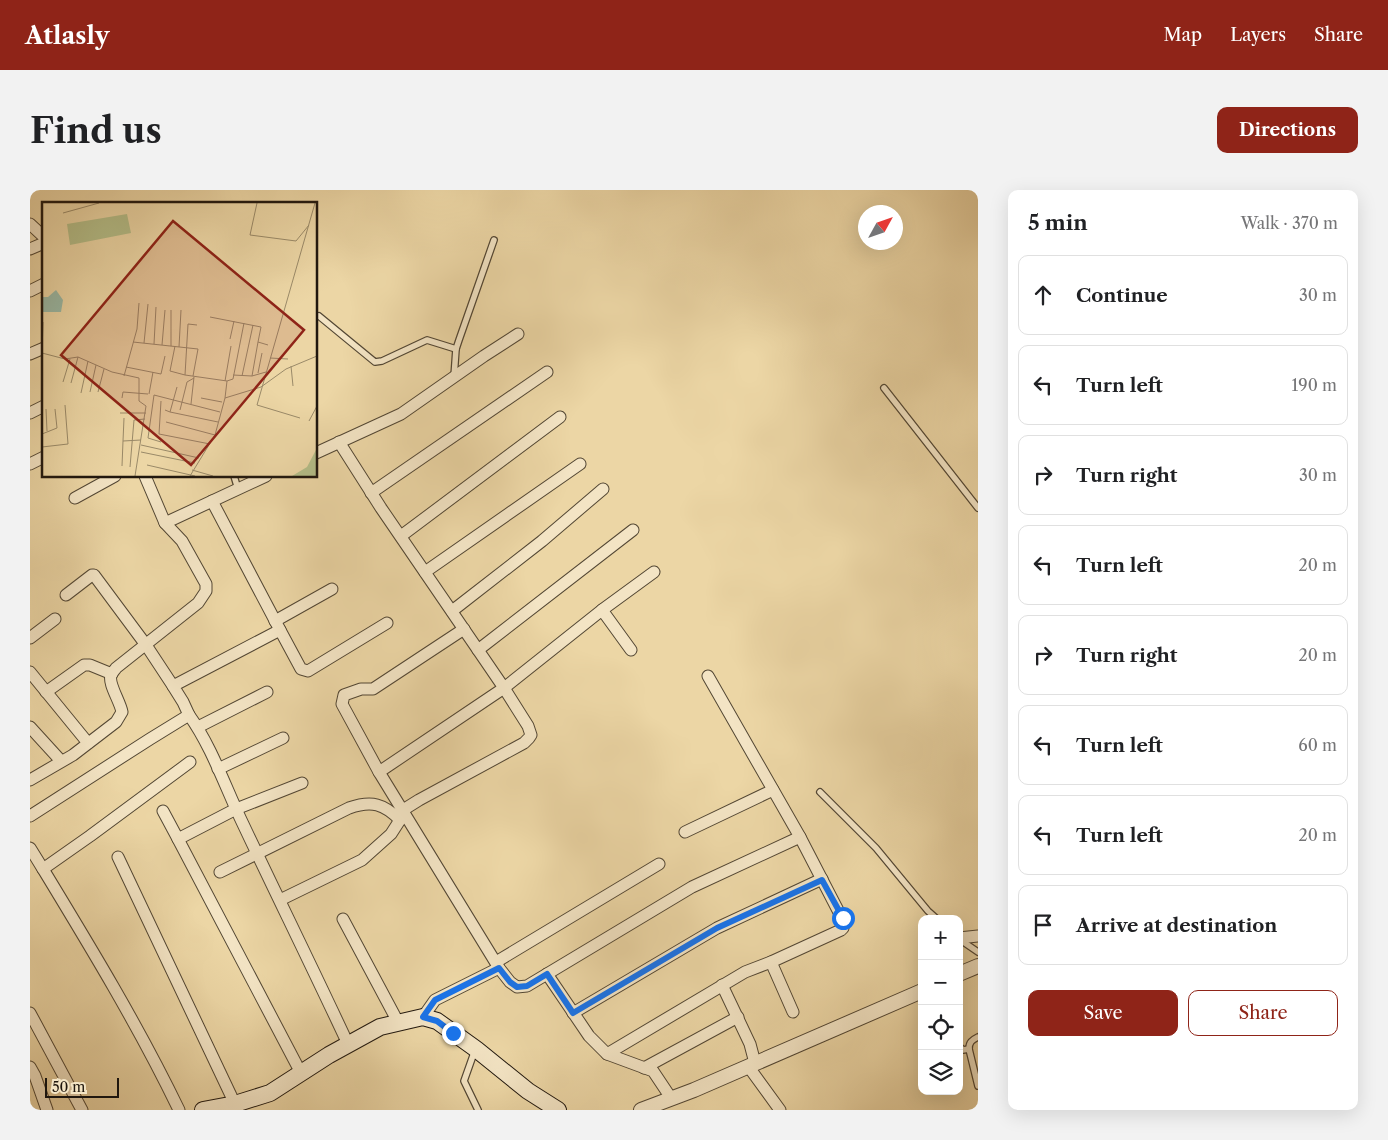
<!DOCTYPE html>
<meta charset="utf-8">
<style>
:root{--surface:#fff;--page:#f2f2f2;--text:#202124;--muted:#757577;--line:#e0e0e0;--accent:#8f2418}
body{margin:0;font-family:"Libre Caslon Text",serif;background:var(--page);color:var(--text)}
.controls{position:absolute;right:15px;bottom:15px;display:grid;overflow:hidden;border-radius:10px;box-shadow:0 5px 20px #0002}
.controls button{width:45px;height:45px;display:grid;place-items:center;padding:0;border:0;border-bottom:1px solid var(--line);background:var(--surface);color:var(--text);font:25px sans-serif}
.compass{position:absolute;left:828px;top:15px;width:45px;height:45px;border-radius:50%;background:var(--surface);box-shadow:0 5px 20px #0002;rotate:50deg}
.scale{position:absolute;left:15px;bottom:12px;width:74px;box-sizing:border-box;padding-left:5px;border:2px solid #20170e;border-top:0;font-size:14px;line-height:18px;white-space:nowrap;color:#20170e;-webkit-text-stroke:4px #f3e4c4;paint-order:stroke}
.stop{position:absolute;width:15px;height:15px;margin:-11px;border:4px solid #1a73e8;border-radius:50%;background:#fff}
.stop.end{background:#1a73e8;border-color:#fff;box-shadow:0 1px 5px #0008}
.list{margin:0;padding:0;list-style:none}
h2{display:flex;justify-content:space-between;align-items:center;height:65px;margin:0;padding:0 20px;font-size:21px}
h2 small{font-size:16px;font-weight:400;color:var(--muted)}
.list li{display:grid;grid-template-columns:32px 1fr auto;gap:15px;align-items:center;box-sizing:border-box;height:80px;margin:0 10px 10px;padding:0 10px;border:1px solid var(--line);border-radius:10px}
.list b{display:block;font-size:19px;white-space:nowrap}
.list em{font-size:16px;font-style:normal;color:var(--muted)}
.actions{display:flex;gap:10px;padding:15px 20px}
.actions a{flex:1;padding:11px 0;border:1px solid var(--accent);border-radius:10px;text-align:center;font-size:18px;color:var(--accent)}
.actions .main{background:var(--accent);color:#fff}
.icon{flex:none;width:28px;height:28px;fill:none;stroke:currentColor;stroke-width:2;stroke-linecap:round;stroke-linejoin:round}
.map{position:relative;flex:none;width:948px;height:920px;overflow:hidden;border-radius:10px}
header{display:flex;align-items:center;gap:30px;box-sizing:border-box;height:70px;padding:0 25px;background:var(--accent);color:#fff}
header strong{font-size:24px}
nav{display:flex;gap:28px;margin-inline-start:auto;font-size:18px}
.intro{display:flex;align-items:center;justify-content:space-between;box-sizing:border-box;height:120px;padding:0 30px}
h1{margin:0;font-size:35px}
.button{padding:12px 22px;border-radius:10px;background:var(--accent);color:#fff;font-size:18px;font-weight:700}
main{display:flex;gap:30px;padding:0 30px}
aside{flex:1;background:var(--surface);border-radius:10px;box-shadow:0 5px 20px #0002}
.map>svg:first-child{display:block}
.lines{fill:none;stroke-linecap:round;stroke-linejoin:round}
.service-casing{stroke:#534734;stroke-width:8}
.minor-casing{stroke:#534734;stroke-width:13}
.tertiary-casing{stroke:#534734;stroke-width:16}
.secondary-casing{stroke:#20170e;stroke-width:18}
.service{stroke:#f3e4c4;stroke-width:5.5}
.minor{stroke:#f3e4c4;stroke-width:11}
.tertiary{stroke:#f3e4c4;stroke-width:14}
.secondary{stroke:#f3e4c4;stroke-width:16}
.route{stroke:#1a73e8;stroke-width:6}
.inset-road{fill:none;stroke:#9a8a69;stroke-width:1}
.view{fill:#8f2418;fill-opacity:0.15;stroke:#8f2418;stroke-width:2.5}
.inset-edge{fill:none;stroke:#20170e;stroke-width:2.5}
</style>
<header>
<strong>Atlasly</strong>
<nav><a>Map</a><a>Layers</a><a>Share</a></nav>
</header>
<div class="intro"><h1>Find us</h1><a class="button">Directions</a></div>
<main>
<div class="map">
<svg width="948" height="920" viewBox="0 0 948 920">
<rect width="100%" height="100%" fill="#ecd6a5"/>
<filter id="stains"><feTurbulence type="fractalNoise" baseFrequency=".004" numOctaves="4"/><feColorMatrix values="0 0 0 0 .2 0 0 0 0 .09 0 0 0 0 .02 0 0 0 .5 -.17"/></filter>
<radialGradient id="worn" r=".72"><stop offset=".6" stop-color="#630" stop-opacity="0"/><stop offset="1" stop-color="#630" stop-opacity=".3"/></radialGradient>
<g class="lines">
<g class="service-casing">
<g id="service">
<path d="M289,126l56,46 7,-1 45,-21 29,9"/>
<path d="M424,187l2,-28 3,-9 35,-100"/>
<path d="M854,198l94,120"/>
<path d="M204,286l4,13"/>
<path d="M790,602l56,56 52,63 9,8"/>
<path d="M929,749l19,13"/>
<path d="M948,847c-6,3 -9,5 -9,12l9,37"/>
<path d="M929,856l4,4 6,-1"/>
<path d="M445,860l-11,31 14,29"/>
</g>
</g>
<g class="minor-casing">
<g id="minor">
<path d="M0,34l14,13"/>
<path d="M0,59l14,-6"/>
<path d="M0,101l14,-7"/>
<path d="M0,164l14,-6"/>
<path d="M0,223l14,-7"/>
<path d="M309,252l42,66 123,180 24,38 3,9 -2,3 -5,5 -105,57 -16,10"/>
<path d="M286,263l85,-39 83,-58 34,-22"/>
<path d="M0,274l14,-7"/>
<path d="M341,303l176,-121"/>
<path d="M45,308l40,-22"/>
<path d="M182,311l68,129 21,39 7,2 5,-3 74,-45"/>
<path d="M135,333l101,-47"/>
<path d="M371,346l159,-119"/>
<path d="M395,382l155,-108"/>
<path d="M36,405l26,-20h2l52,70 27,41"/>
<path d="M572,420l52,-38"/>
<path d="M422,421l90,-70 61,-52"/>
<path d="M245,431l57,-32"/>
<path d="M0,448l25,-19"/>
<path d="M448,460l155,-120"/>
<path d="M0,482l58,71"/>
<path d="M678,486l92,161 44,85 -1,6 -2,2 -70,32 22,50"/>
<path d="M16,502l38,-27h6l22,9"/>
<path d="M159,525l-6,-13 -10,-16 107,-56"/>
<path d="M0,537l31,34"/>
<path d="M168,537l69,-35"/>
<path d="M188,579l65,-31"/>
<path d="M349,582l-37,-68 2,-9 17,-6h12l91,-60"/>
<path d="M0,590l43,-25 43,-33 6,-10c-2,-11 -14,-28 -11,-37 1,-3 4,-5 5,-7l82,-65 8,-12v-7l-24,-43 -17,-18 -20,-47"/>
<path d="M133,621l15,28 58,-30 66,-26"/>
<path d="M0,626l120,-77 39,-24c23,32 37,74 54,109 35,74 71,147 105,220"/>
<path d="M655,642l88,-42"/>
<path d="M148,649l123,234"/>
<path d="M0,658l13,21"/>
<path d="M88,667l117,247"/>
<path d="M190,682l129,-64c23,-8 35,-4 51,12"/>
<path d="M250,710l82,-40 29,-26 9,-14 5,-4"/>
<path d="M313,729l55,103"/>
<path d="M929,748l19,-2"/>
<path d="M466,772l163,-98"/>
<path d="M469,778l11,14 7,5 10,-1 165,-99 108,-50"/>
<path d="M517,784l42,62 18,18 46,17 18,27"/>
<path d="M692,795l28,59 5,19"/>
<path d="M0,823l52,97"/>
<path d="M543,823l144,-85 105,-49"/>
<path d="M393,827l12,-17 64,-32 -120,-196 125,-84 98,-78 29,40"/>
<path d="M577,864l138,-82 26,-10"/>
<path d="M718,876l32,44"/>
<path d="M0,877l5,9 12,34"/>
<path d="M614,878l94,-51"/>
<path d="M149,920c-40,-83 -88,-162 -136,-241l47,-33 100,-74"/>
</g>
</g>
<g class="tertiary-casing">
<g id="tertiary">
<path d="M929,784l19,-8"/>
<path d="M611,920l53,-20 228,-99"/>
</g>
</g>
<g class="secondary-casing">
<path id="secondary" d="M173,920l32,-6 35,-11 59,-38 51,-28 43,-10 14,4 39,28 52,42 30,19"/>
</g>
<use href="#service" class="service"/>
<use href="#minor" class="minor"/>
<use href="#tertiary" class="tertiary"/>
<use href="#secondary" class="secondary"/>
</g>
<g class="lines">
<path class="route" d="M423,843l-16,-12 -14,-4 12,-17 64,-32 11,14 7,5 10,-1 20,-12 26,39 144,-85 105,-48 21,38"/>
</g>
<g transform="translate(12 12)">
<rect width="275" height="275" fill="#ecd6a5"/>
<path d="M85,12l4,19 -61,12 -3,-21zM275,246v28h-25l15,-9z" fill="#b4be89"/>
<path d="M14,88l7,10 -2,12h-19v-15h6z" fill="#99b9a6"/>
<path class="inset-road" d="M215,1l-7,32 46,6 13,-16M21,11l36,-10M168,115l51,10 -3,15 10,3M155,123l-9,-1 -3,51 42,6 -2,17M188,137l4,-18M91,140l65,7 -5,27M102,141l4,-39M112,142l2,-37M120,143l3,-35M129,144v-36M133,144l-5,25 15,4M137,145l2,-37M0,151l23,6 13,-2 34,15 27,6v23l7,5 -11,70M0,151l1,-31M228,156l18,1M249,164l2,20M84,165l35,7 4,-18M216,171l4,-20M191,173l19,1 14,-4M82,174l13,-47 2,-26M200,174l11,-51M210,174l6,-34M183,179l6,-35M185,179l6,-2 11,-56M21,180l7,-23M29,181l7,-26M48,190l6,-27M56,190l6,-23M39,191l7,-32M107,192l4,-22M80,196l1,-6 25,2M159,196l21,4M119,199l-2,33 51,10M149,202l3,-27M4,207l1,22M123,208l5,2 7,-25M138,208l7,-28 7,-4M128,210l48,10M78,211h26M258,216l-43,-13 58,-202M267,219l8,-15M124,220l49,13M0,232l15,-6 -2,-19M81,239l1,-23M119,240l-13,-4 6,-43 66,17M99,243l58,13M0,245l26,-3 -3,-39M99,250l54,11M105,263l48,11M80,264l1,-25 18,-1M88,265l4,-47 11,-1M150,268l21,6M148,274l25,-41 10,-37 36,-11 25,-18 31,-13"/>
<path class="view" d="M131,19l131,109 -113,135 -130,-110z"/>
<rect width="275" height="275" class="inset-edge"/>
</g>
<rect width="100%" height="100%" filter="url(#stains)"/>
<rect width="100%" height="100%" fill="url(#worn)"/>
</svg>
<div class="controls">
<button>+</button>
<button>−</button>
<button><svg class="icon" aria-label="locate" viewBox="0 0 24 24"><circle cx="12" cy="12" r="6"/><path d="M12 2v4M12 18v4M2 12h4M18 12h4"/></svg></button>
<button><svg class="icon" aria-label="layers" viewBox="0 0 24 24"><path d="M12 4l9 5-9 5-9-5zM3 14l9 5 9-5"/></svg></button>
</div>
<svg class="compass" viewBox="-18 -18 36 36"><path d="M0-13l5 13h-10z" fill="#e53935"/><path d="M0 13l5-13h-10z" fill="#757577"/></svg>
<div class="scale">50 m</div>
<div class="stop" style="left:813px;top:728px"></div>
<div class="stop end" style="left:423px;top:843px"></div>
</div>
<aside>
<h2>5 min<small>Walk · 370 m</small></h2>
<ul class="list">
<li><svg class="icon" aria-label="ahead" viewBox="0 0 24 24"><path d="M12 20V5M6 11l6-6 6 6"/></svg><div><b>Continue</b></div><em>30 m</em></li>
<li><svg class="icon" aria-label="left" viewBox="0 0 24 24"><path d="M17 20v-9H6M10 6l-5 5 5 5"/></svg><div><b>Turn left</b></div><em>190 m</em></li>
<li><svg class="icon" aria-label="right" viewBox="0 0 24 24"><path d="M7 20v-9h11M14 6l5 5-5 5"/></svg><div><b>Turn right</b></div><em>30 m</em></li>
<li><svg class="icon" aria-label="left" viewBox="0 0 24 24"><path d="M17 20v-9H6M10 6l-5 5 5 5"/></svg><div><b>Turn left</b></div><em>20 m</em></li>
<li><svg class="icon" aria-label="right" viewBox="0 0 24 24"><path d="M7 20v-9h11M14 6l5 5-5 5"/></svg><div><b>Turn right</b></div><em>20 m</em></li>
<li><svg class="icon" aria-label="left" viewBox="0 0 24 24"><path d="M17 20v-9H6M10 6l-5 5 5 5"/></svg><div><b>Turn left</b></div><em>60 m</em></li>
<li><svg class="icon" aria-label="left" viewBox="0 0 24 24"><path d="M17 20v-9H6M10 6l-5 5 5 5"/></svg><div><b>Turn left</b></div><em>20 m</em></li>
<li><svg class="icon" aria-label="arrive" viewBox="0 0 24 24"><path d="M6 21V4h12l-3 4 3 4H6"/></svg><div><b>Arrive at destination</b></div></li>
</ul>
<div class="actions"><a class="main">Save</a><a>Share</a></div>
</aside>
</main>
